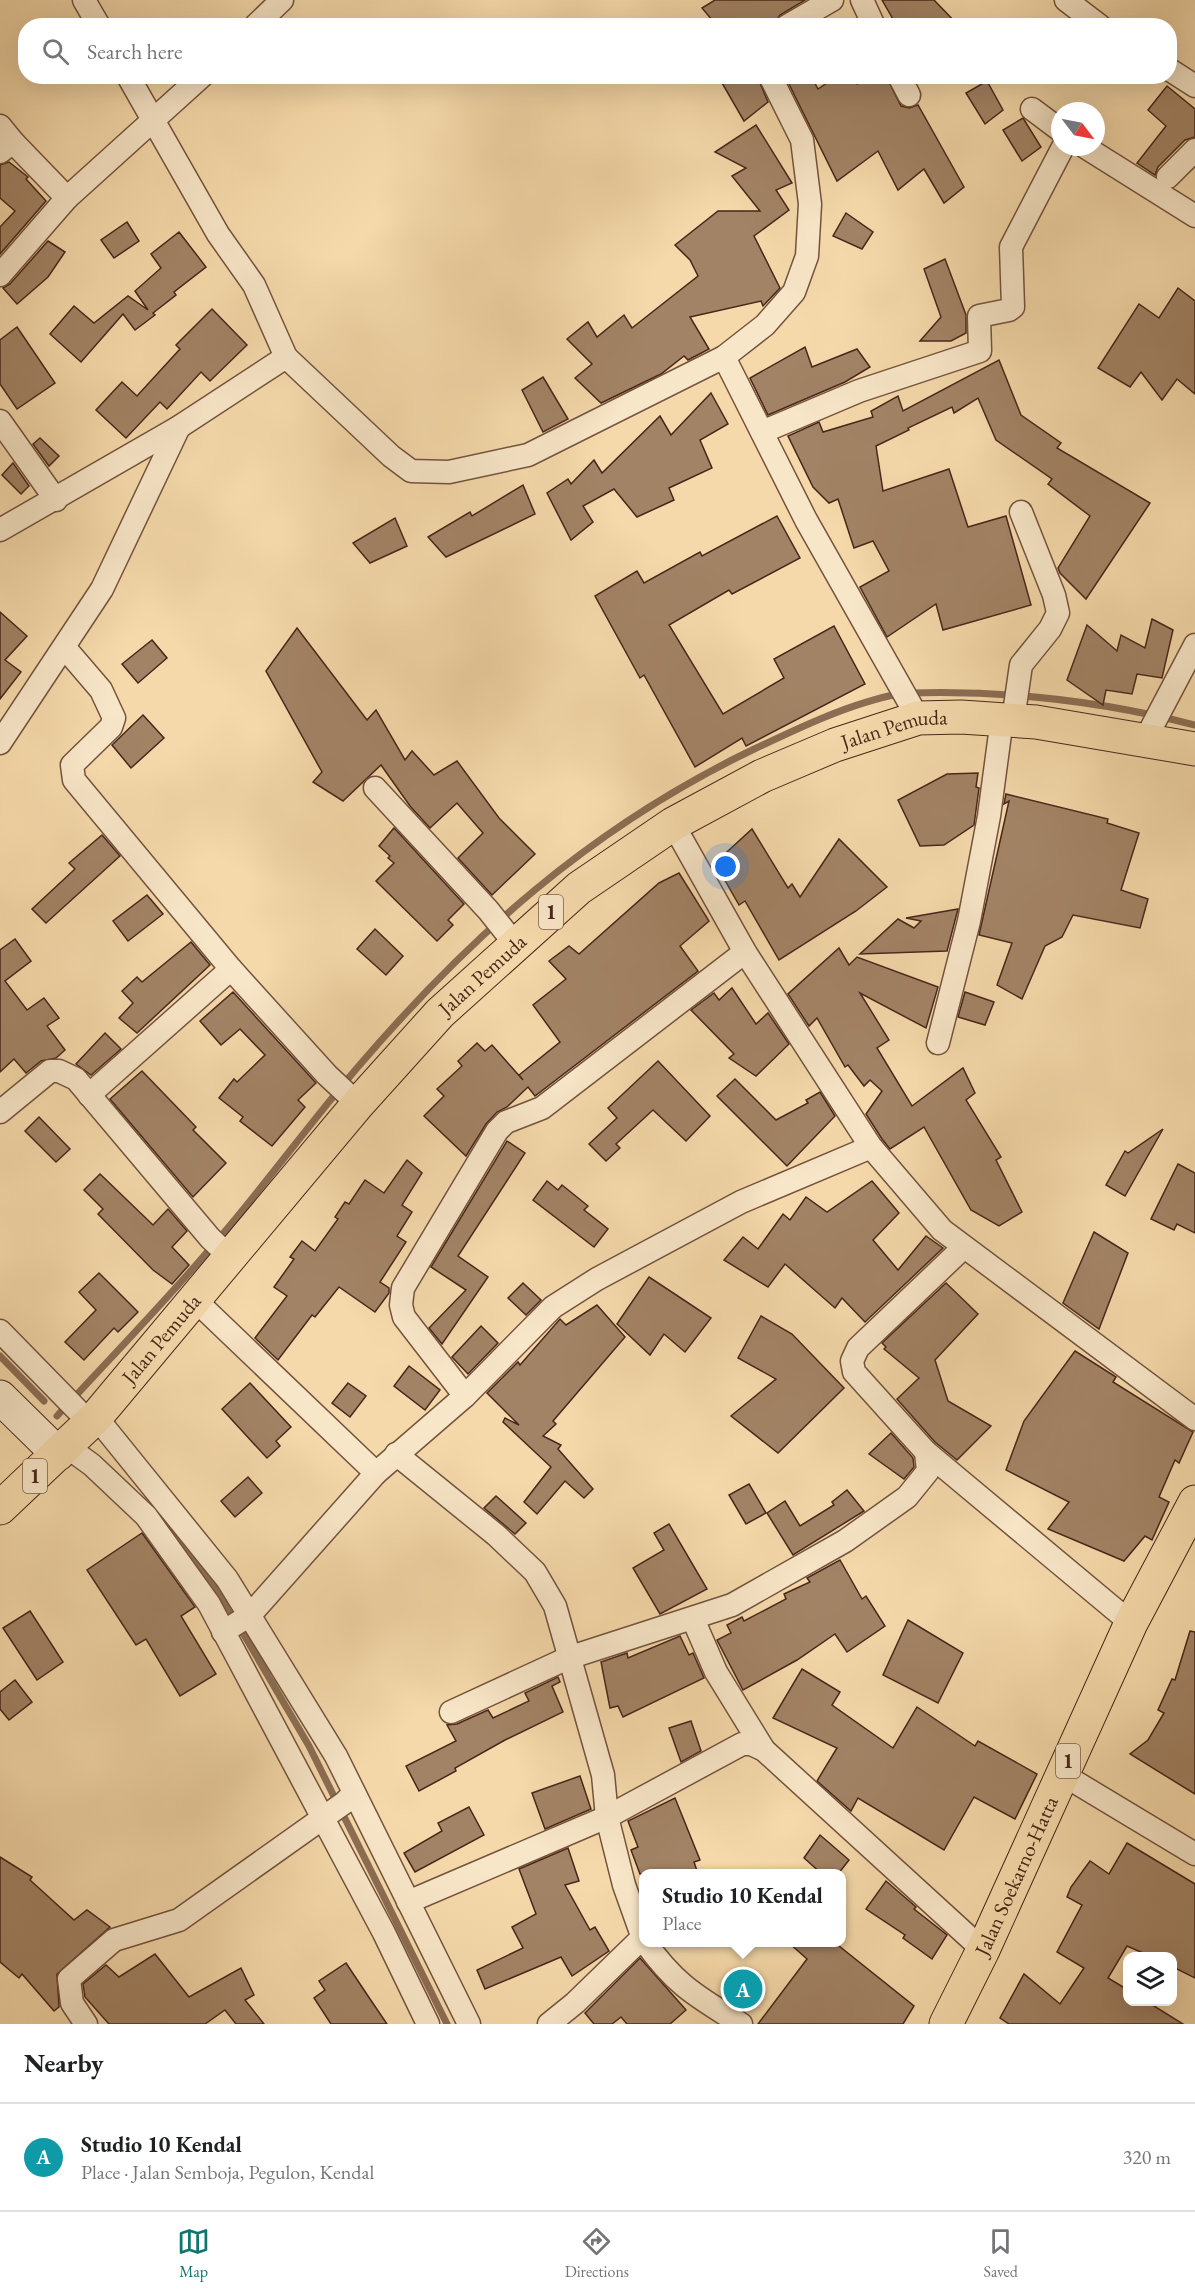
<!DOCTYPE html>
<meta charset="utf-8">
<style>
:root{--surface:#fff;--page:#f2f2f2;--text:#202124;--muted:#757577;--line:#e0e0e0;--accent:#0f766e}
body{margin:0;font-family:"EB Garamond",serif;background:var(--page);color:var(--text)}
.controls{position:absolute;right:18px;bottom:18px;display:grid;overflow:hidden;border-radius:12px;box-shadow:0 6px 24px #0002}
.controls button{width:54px;height:54px;display:grid;place-items:center;padding:0;border:0;border-bottom:2px solid var(--line);background:var(--surface);color:var(--text);font:30px sans-serif}
.compass{position:absolute;left:1051px;top:102px;width:54px;height:54px;border-radius:50%;background:var(--surface);box-shadow:0 6px 24px #0002;rotate:122deg}
.you{position:absolute;left:726px;top:867px;width:21px;height:21px;margin:-15px;border:4px solid #fff;border-radius:50%;background:#1a73e8;box-shadow:0 0 0 9px #1a73e833}
.badge{display:grid;place-items:center;width:39px;height:39px;border-radius:50%;background:var(--accent);color:#fff;font-size:20px;font-weight:700}
.pin{position:absolute;translate:-50% -50%;border:3px solid #fff;box-shadow:0 2px 6px #0006}
.popup{position:absolute;left:639px;top:1869px;width:207px;height:78px;box-sizing:border-box;display:grid;place-content:center;border-radius:12px;background:var(--surface);filter:drop-shadow(0 2px 4px #0005);font-size:20px;white-space:nowrap;color:var(--muted)}
.popup b{font-size:22px;color:var(--text)}
.popup::after{content:'';position:absolute;left:50%;top:100%;margin-left:-12px;border:12px solid transparent;border-top-color:var(--surface)}
.list{margin:0;padding:0;list-style:none}
h2{display:flex;justify-content:space-between;align-items:center;height:78px;margin:0;padding:0 24px;font-size:26px}
h2 small{font-size:20px;font-weight:400;color:var(--muted)}
.list li{display:grid;grid-template-columns:39px 1fr auto;gap:18px;align-items:center;box-sizing:border-box;height:108px;padding:0 24px;border-top:2px solid var(--line)}
.list b{display:block;font-size:22px;white-space:nowrap}
.list p{margin:0;font-size:20px;white-space:nowrap;color:var(--muted)}
.list em{font-size:20px;font-style:normal;color:var(--muted)}
.icon{flex:none;width:33px;height:33px;fill:none;stroke:currentColor;stroke-width:2;stroke-linecap:round;stroke-linejoin:round}
.map{position:relative;flex:none;width:1195px;height:2024px;overflow:hidden}
.search{position:absolute;background:var(--surface);box-shadow:0 6px 24px #0002;left:18px;right:18px;top:18px;height:66px;display:flex;align-items:center;gap:15px;box-sizing:border-box;padding:0 21px;border-radius:24px;color:var(--muted);font-size:22px}
.sheet{height:186px;background:var(--surface)}
nav{display:flex;justify-content:space-around;align-items:center;box-sizing:border-box;height:84px;border-top:2px solid var(--line);background:var(--surface);font-size:16px;color:var(--muted)}
nav a{display:grid;justify-items:center;gap:3px}
nav .on{color:var(--accent)}
.map>svg:first-child{display:block}
.lines{fill:none;stroke-linecap:round;stroke-linejoin:round}
.stream{stroke:#8c6d53;stroke-width:7}
.building{fill:#a28365;stroke:#48261a;stroke-width:1.5}
.street-casing{stroke:#73533e;stroke-width:25}
.secondary-casing{stroke:#48261a;stroke-width:35}
.highway-casing{stroke:#48261a;stroke-width:35}
.street{stroke:#f8e6c8;stroke-width:22}
.secondary{stroke:#f8e6c8;stroke-width:33}
.highway{stroke:#f5d9aa;stroke-width:33}
.labels{text-anchor:middle;stroke-width:5;stroke-linejoin:round;paint-order:stroke}
.shield{fill:#f8e6c8;stroke:#7d604e;stroke-width:1.5}
.shield-label{font-size:20px;font-weight:bold;fill:#48261a}
.street-label{font-size:21px;fill:#48261a;stroke:#f8e6c8}
</style>
<div class="map">
<svg width="1195" height="2024" viewBox="0 0 1195 2024">
<rect width="100%" height="100%" fill="#f5d9aa"/>
<filter id="stains"><feTurbulence type="fractalNoise" baseFrequency=".00333" numOctaves="4"/><feColorMatrix values="0 0 0 0 .2 0 0 0 0 .09 0 0 0 0 .02 0 0 0 .5 -.17"/></filter>
<radialGradient id="worn" r=".72"><stop offset=".6" stop-color="#630" stop-opacity="0"/><stop offset="1" stop-color="#630" stop-opacity=".3"/></radialGradient>
<g class="lines">
<g class="stream">
<path d="M910,693c97,-3 191,8 285,32"/>
<path d="M0,1356l44,45"/>
<path d="M57,1416c55,-60 112,-118 164,-180 47,-55 89,-113 136,-168 113,-132 232,-238 389,-315 46,-22 103,-50 153,-59"/>
<path d="M154,1510l12,11 50,66 93,159 138,278"/>
</g>
</g>
<g class="building">
<path d="M715,0h90l-25,15 -7,11h-56l-15,-18z"/>
<path d="M882,0h52l25,26h-62z"/>
<path d="M718,76h39l11,26 -24,19z"/>
<path d="M785,76h26l7,13 19,-13h14l6,8 14,-8h15l15,30 8,2 9,-3 46,82 -20,16 -20,-34 -26,21 -20,-39 -41,30z"/>
<path d="M987,81l16,29 -18,14 -19,-31z"/>
<path d="M1167,86l28,23v28l-10,3 -27,27 -3,8 -18,-12 29,-37 -18,-16z"/>
<path d="M1023,118l18,29 -19,14 -19,-31z"/>
<path d="M756,125l36,58 -16,7 13,20 -35,26 26,52 -17,18 -2,-5 -71,16 19,32 -21,11 -4,-4 -23,18 -60,29 -26,-25 17,-14 -25,-25 21,-17 9,15 27,-22 8,13 66,-52 -8,-16 -15,-15 43,-34h42l-28,-35 14,-8 -31,-16z"/>
<path d="M9,162l19,15 -2,2 20,22 -46,53v-27l15,-16 -15,-13v-33z"/>
<path d="M846,213l27,19 -11,17 -29,-13z"/>
<path d="M127,222l12,19 -25,17 -13,-18z"/>
<path d="M179,232l27,35 -32,25 2,3 -23,18 2,2 -20,15 -12,-16 -42,48 -31,-28 24,-28 20,17 34,-27 20,14 -13,-19 26,-23 -10,-14z"/>
<path d="M48,241l17,11 -17,25 -31,27 -14,-16 7,-4z"/>
<path d="M945,259l21,56v18l-15,8h-31l21,-24 -17,-48z"/>
<path d="M1178,288l17,13v93l-18,-15 -15,21 -21,-28 -11,15 -32,-19 41,-64 20,14z"/>
<path d="M212,309l35,36 -37,36 -9,-9 -34,37 -7,-7 -34,36 -30,-28 26,-28 15,14 43,-47 -4,-4z"/>
<path d="M17,327l38,56 -38,26 -17,-25v-44z"/>
<path d="M805,347l7,20 45,-18 13,18 -25,15 -77,33 -18,-37z"/>
<path d="M999,360l22,55 40,28 -4,5 93,55 -64,96 -26,-26 -2,-5 32,-52 -42,-32 4,-5 -56,-39 -18,-42 -24,15 -2,-6 -44,21 1,2 -33,16 7,45 66,-22 19,58 38,-11 25,89 -88,25 -7,-26 -49,33 -27,-50 29,-16 -16,-30 -19,7 -16,-49 -9,4 -16,-16 -25,-51 31,-14 4,10 50,-15 -2,-6 27,-15 5,15z"/>
<path d="M543,377l25,42 -25,13 -21,-42z"/>
<path d="M711,393l17,31 -28,16 12,28 -43,20 5,12 -37,17 -23,-28 -31,17 10,16 -22,18 -24,-47 21,-14 3,5 23,-24 8,13 58,-57 11,19z"/>
<path d="M40,438l19,18 -10,10 -16,-22z"/>
<path d="M13,463l16,23 -8,8 -19,-19z"/>
<path d="M523,485l12,29 -89,43 -18,-20 42,-25 2,4z"/>
<path d="M777,516l23,42 -68,36 -3,-4 -60,35 54,89 61,-36 -10,-19 60,-33 31,58 -119,62 -4,-8 -47,29 -51,-92 -4,3 -45,-82 42,-25 7,12 56,-31 2,4z"/>
<path d="M395,518l12,28 -37,17 -17,-20z"/>
<path d="M0,612l27,24 -22,24 16,12 -21,27z"/>
<path d="M1152,619l21,11 -11,48 -25,-4 -5,20 -26,-4 -3,15 -36,-25 20,-55 30,26 4,-16 24,13z"/>
<path d="M297,628l70,92 9,-10 29,50 7,-9 22,24 23,-14 42,57 36,36 -43,41 -34,-37 25,-25 -26,-30 -27,25 -20,-22 -29,-41 -38,36 -30,-19 9,-10 -56,-101z"/>
<path d="M152,640l15,18 -29,25 -16,-19z"/>
<path d="M143,715l21,23 -33,30 -19,-23z"/>
<path d="M978,773l-2,14 3,1 -5,37 -30,20 -24,1 -22,-46 49,-26z"/>
<path d="M1006,794l102,25 -1,4 32,10 -18,57 27,9 -8,29 -67,-13 -11,22 -17,9 -23,53 -25,-14 15,-42 -33,-8 30,-134 -5,3z"/>
<path d="M394,828l70,76 -16,16 5,5 -16,16 -61,-60 18,-18 -6,-5 2,-2 -11,-10z"/>
<path d="M752,829l36,59 4,-4 8,13 39,-58 48,48 -31,24 -77,49 -34,-59 -6,4 -24,-42z"/>
<path d="M102,835l18,21 -74,67 -14,-14 43,-40 -6,-6z"/>
<path d="M679,873l30,48 -29,25 18,25 -163,125 -7,-9 -21,20 -10,5 -11,12 -20,32 -42,-40 20,-20 -7,-7 25,-23 -4,-5 19,-18 8,8 7,-6 31,35 -4,-5 41,-33 -27,-37 33,-26 -17,-18 20,-15 10,8 80,-71z"/>
<path d="M147,895l16,19 -35,27 -15,-20z"/>
<path d="M958,909l-11,42 -87,3 38,-35 16,9 7,-7 -15,-3z"/>
<path d="M375,929l28,27 -17,19 -29,-26z"/>
<path d="M15,939l16,22 -26,20 22,29 17,-12 15,20 -12,8 18,24 -9,8 -15,3 -15,12 -12,-14 -14,13v-122z"/>
<path d="M191,942l19,23 -73,68 -18,-15 14,-15 -11,-12 15,-14 5,5z"/>
<path d="M839,948l10,17 8,-8 81,30 -12,41 -66,-35 29,47 -12,8 35,58 51,-38 12,25 -9,7 35,57 -5,3 26,52 -23,14 -28,-16 -47,-83 -34,22 -8,-10 -16,-25 16,-23 -12,-11 -6,6 -16,-21 -3,2 -28,-49 -8,8 -21,-32z"/>
<path d="M732,988l24,36 12,-11 21,31 -33,32 -27,-18 5,-4 -43,-44 23,-17 5,7z"/>
<path d="M233,992l83,91 -18,17 7,7 -33,39 -32,-25 3,-4 -24,-19 15,-19 3,3 28,-27 -25,-26 -19,16 -21,-24z"/>
<path d="M965,992l29,10 -9,23 -27,-8z"/>
<path d="M105,1033l16,16 -30,26 -15,-11z"/>
<path d="M658,1061l52,55 -24,25 -33,-31 -37,34 4,4 -14,13 -17,-17 28,-26 -9,-10z"/>
<path d="M142,1071l54,56 -3,3 33,33 -33,34 -83,-98z"/>
<path d="M735,1079l41,41 32,-17 -2,-3 14,-8 15,24 -48,50 -70,-70z"/>
<path d="M39,1117l31,32 -14,13 -31,-31z"/>
<path d="M1163,1129l-38,67 -19,-11 19,-34 3,2z"/>
<path d="M507,1141l18,12 -67,103 30,21 -46,67 -13,-16 37,-38 -35,-23z"/>
<path d="M407,1160l15,13 -20,32 10,7 -15,24 9,6 -26,40 9,6v5l-14,19 -36,-25 -24,30 -3,-2 -34,45 -23,-22 32,-42 -13,-9 20,-28 -4,-2 12,-16 13,10 23,-32 -3,-2 10,-15 4,2 16,-24 19,13z"/>
<path d="M1178,1164l17,9v60l-18,-9 -3,6 -23,-11z"/>
<path d="M100,1174l53,51 15,-16 19,22 -15,16 17,18 -17,19 -19,-14 -55,-56 5,-5 -19,-19z"/>
<path d="M547,1181l11,9 4,-5 26,21 -4,4 24,19 -14,18 -61,-47z"/>
<path d="M872,1181l27,32 -26,27 25,30 28,-34 17,12 -78,74 -23,-24 -7,10 -50,-44 -17,23 -44,-27 19,-23 15,12 25,-35 7,6 16,-23 21,15z"/>
<path d="M1094,1232l34,21 -29,76 -36,-26z"/>
<path d="M99,1273l39,39 -20,20 -4,-4 -30,32 -19,-18 31,-32 -17,-18z"/>
<path d="M649,1277l62,41 -26,34 -21,-18 -14,21 -33,-31z"/>
<path d="M523,1283l18,17 -15,15 -18,-17z"/>
<path d="M946,1283l32,31 -43,46 13,41 43,25 -34,34 -22,-18 -38,-43 22,-21 -35,-29 2,-2 -4,-4z"/>
<path d="M597,1305l28,32 -72,84 3,3 -13,12 18,9 -3,4 35,40 -9,9 -19,-17 -28,33 -13,-12 27,-35 -48,-45 2,-4 14,7 -32,-32 31,-31 2,3 40,-46 6,6z"/>
<path d="M761,1316l31,18 52,54 -66,65 -47,-37 45,-37 -38,-21z"/>
<path d="M481,1326l17,17 -30,31 -16,-17z"/>
<path d="M1075,1351l41,26 -3,5 80,50 -14,31 -4,-3 -16,37 10,5 -17,38 -7,-4 -21,25 -76,-32 21,-27 -63,-32 18,-49z"/>
<path d="M409,1366l31,24 -15,20 -31,-24z"/>
<path d="M250,1383l41,44 -15,14 4,5 -13,12 -45,-49z"/>
<path d="M348,1383l18,13 -16,21 -18,-14z"/>
<path d="M891,1433l22,25 1,9 -10,12 -35,-25z"/>
<path d="M248,1477l14,16 -27,24 -14,-16z"/>
<path d="M749,1484l17,29 -20,11 -17,-29z"/>
<path d="M847,1490l17,21 -71,44 -26,-42 18,-12 15,25 34,-21 -2,-3z"/>
<path d="M496,1496l30,27 -11,11 -31,-26z"/>
<path d="M669,1524l38,65 -47,25 -27,-46 31,-18 -10,-17z"/>
<path d="M142,1533l53,74 -14,9 35,58 -36,22 -34,-57 -10,6 -49,-75z"/>
<path d="M840,1560l22,39 4,-3 19,30 -38,26 -12,-18 -38,26 -54,30 -26,-50 14,-7 -4,-8 15,-8 2,4 42,-22 -2,-5 26,-12 -3,-4z"/>
<path d="M30,1611l33,51 -26,18 -34,-52z"/>
<path d="M908,1620l55,33 -25,50 -55,-28z"/>
<path d="M1190,1631l5,1v162l-65,-40 18,-14 16,-27 -6,-3 14,-31 3,1z"/>
<path d="M680,1636l9,19 4,-2 11,25 -81,39 -5,-11 -8,2 -9,-46 26,-9 1,5z"/>
<path d="M802,1669l38,23 -8,13 61,43 24,-41 58,39 3,-5 59,33 -22,45 -41,-22 -30,53 -86,-52 -7,13 -34,-30 20,-33 -64,-30z"/>
<path d="M558,1677l2,5 -8,4 11,26 -58,28 -50,28 1,3 -37,20 -13,-25 50,-25 -9,-16 10,-1 31,-14 5,8 36,-17 -4,-8z"/>
<path d="M15,1680l17,22 -23,18 -9,-11v-17z"/>
<path d="M691,1721l10,30 -20,11 -12,-34z"/>
<path d="M580,1776l11,33 -46,20 -13,-36z"/>
<path d="M675,1798l25,62 -6,2 4,12h-58l-9,-24 7,-3 -10,-26z"/>
<path d="M469,1807l15,28 -69,37 -11,-19 38,-22 -4,-8z"/>
<path d="M820,1835l29,25 -11,14h-16l-18,-16z"/>
<path d="M1127,1843l68,41v94l-22,-11v-11h-23l-23,-10 -19,32 20,12v11h18l37,23h-174l-9,-6 24,-44 36,30 24,-36 -27,-16 25,-47 -15,-8 4,-10 19,-26 19,13z"/>
<path d="M568,1848l11,33 -14,4 25,45 5,-3 14,24 -37,25 -11,-19 -76,32 -8,-19 46,-22 -11,-21 24,-13 -17,-45z"/>
<path d="M0,1857l32,20 -2,3 44,40 13,-10 23,17 -53,47 2,33 -5,4 -32,-37 -3,4 -19,-16z"/>
<path d="M886,1881l30,26 -2,2 33,26 -15,24 -29,-21 2,-3 -39,-26z"/>
<path d="M788,1942h46l80,64 -11,18h-145l49,-65z"/>
<path d="M155,1954l34,43 52,-29 13,27 -9,5 19,24h-28l-11,-14 -20,14h-96l-24,-27 -2,-13 23,-19 13,12z"/>
<path d="M640,1958l46,52 -16,14h-43l-6,-7 -9,7h-18l-9,-11z"/>
<path d="M346,1963l22,33 19,28h-56l-17,-26 11,-8 -6,-9z"/>
</g>
<g class="lines">
<g class="street-casing">
<g id="street">
<path d="M84,0l15,26"/>
<path d="M862,0l12,26"/>
<path d="M1066,0l34,26"/>
<path d="M255,26l27,-26"/>
<path d="M787,26l45,-26"/>
<path d="M1170,70l25,16"/>
<path d="M128,76l90,158 36,51 32,72"/>
<path d="M899,76l10,19"/>
<path d="M1032,109l28,21"/>
<path d="M0,126l13,16"/>
<path d="M1085,147l110,69"/>
<path d="M0,152l13,-10 54,56"/>
<path d="M1168,177l27,-27"/>
<path d="M0,275l67,-77 135,-122"/>
<path d="M724,357l82,163 112,198"/>
<path d="M0,421l56,79"/>
<path d="M762,432l97,-41 121,-40 -1,-35 30,-6 4,-3 -2,-60 52,-100"/>
<path d="M0,530l179,-103 107,-70 105,99 20,15 38,1 79,-17 196,-98 41,-32 29,-33 13,-36 3,-52 -8,-64 -32,-64"/>
<path d="M65,648l36,42 13,28 -3,9 -39,38 2,15 157,189 96,106 31,29"/>
<path d="M1013,720l8,-55 29,-36 8,-16 -4,-18 -33,-83"/>
<path d="M1145,740l50,-95"/>
<path d="M0,743l102,-154 77,-162"/>
<path d="M375,788l113,122 27,34"/>
<path d="M673,824l72,128 126,195 71,83 253,189"/>
<path d="M938,1043l31,-122 20,-105 13,-97"/>
<path d="M89,1095l142,-126"/>
<path d="M0,1112l50,-41h9l17,8 134,159 21,20"/>
<path d="M194,1299l182,174"/>
<path d="M0,1331l90,92"/>
<path d="M465,1396l-61,-79 -3,-12 2,-17 94,-157 9,-9 36,-14 203,-156"/>
<path d="M96,1417l131,162 109,177 133,268"/>
<path d="M66,1446l26,19 54,51 63,88 175,329 44,91"/>
<path d="M926,1452l205,171"/>
<path d="M396,1454l100,81 39,37 20,34 48,169 4,42 17,68 20,56"/>
<path d="M693,1619l23,53 48,78"/>
<path d="M223,1632l27,-17 126,-142 89,-77 88,-89 44,-28 144,-77 130,-55"/>
<path d="M451,1712l117,-54 164,-53 113,-64 62,-44 21,-26 -2,-19 -72,-80 -2,-11 6,-13 106,-101"/>
<path d="M1062,1774l133,80"/>
<path d="M408,1902l199,-85 135,-73h9l13,6 219,200"/>
<path d="M645,1942c31,44 53,55 96,82"/>
<path d="M86,2024l-14,-21 -3,-24 45,-39 65,-20 165,-117 10,-10"/>
<path d="M549,2024l26,-21 67,-65"/>
</g>
</g>
<g class="secondary-casing">
<path id="secondary" d="M0,1397l58,57"/>
</g>
<g class="highway-casing">
<g id="highway">
<path id="s1" d="M0,1508l96,-91 262,-313 82,-91 139,-125 94,-64 89,-48 73,-31 83,-27 43,-1 75,5 159,27"/>
<path id="s2" d="M946,2024l37,-74 148,-327 64,-121"/>
</g>
</g>
<use href="#street" class="street"/>
<use href="#secondary" class="secondary"/>
<use href="#highway" class="highway"/>
</g>
<g class="labels">
<g class="shield">
<rect x="539" y="895" width="24" height="34" rx="4.5"/>
<rect x="23" y="1459" width="24" height="34" rx="4.5"/>
<rect x="1056" y="1744" width="24" height="34" rx="4.5"/>
</g>
<g class="shield-label">
<text x="551" y="919">1</text>
<text x="35" y="1483">1</text>
<text x="1068" y="1768">1</text>
</g>
<g class="street-label">
<text dy="7" stroke="none"><textPath href="#s1" startOffset="1206">Jalan Pemuda</textPath></text>
<text dy="7" stroke="none"><textPath href="#s1" startOffset="720">Jalan Pemuda</textPath></text>
<text dy="7" stroke="none"><textPath href="#s1" startOffset="234">Jalan Pemuda</textPath></text>
<text dy="7" stroke="none"><textPath href="#s2" startOffset="164">Jalan Soekarno-Hatta</textPath></text>
</g>
</g>
<rect width="100%" height="100%" filter="url(#stains)"/>
<rect width="100%" height="100%" fill="url(#worn)"/>
</svg>
<div class="controls">
<button><svg class="icon" aria-label="layers" viewBox="0 0 24 24"><path d="M12 4l9 5-9 5-9-5zM3 14l9 5 9-5"/></svg></button>
</div>
<svg class="compass" viewBox="-18 -18 36 36"><path d="M0-13l5 13h-10z" fill="#e53935"/><path d="M0 13l5-13h-10z" fill="#757577"/></svg>
<div class="you"></div>
<div class="pin badge" style="left:743px;top:1989px;background:#0f9aa8">A</div>
<div class="popup"><b>Studio 10 Kendal</b>Place</div>
<div class="search"><svg class="icon" aria-label="search" viewBox="0 0 24 24"><circle cx="10" cy="10" r="6"/><path d="M15 15l6 6"/></svg>Search here</div>
</div>
<section class="sheet">
<h2>Nearby<small></small></h2>
<ul class="list">
<li><span class="badge" style="background:#0f9aa8">A</span><div><b>Studio 10 Kendal</b><p>Place · Jalan Semboja, Pegulon, Kendal</p></div><em>320 m</em></li>
</ul>
</section>
<nav>
<a class="on"><svg class="icon" aria-label="map" viewBox="0 0 24 24"><path d="M3 6l6-2 6 2 6-2v14l-6 2-6-2-6 2zM9 4v14M15 6v14"/></svg>Map</a>
<a><svg class="icon" aria-label="directions" viewBox="0 0 24 24"><path d="M12 3l9 9-9 9-9-9zM9 14v-3h6M13 9l2 2-2 2"/></svg>Directions</a>
<a><svg class="icon" aria-label="saved" viewBox="0 0 24 24"><path d="M7 4h10v16l-5-4-5 4z"/></svg>Saved</a>
</nav>
